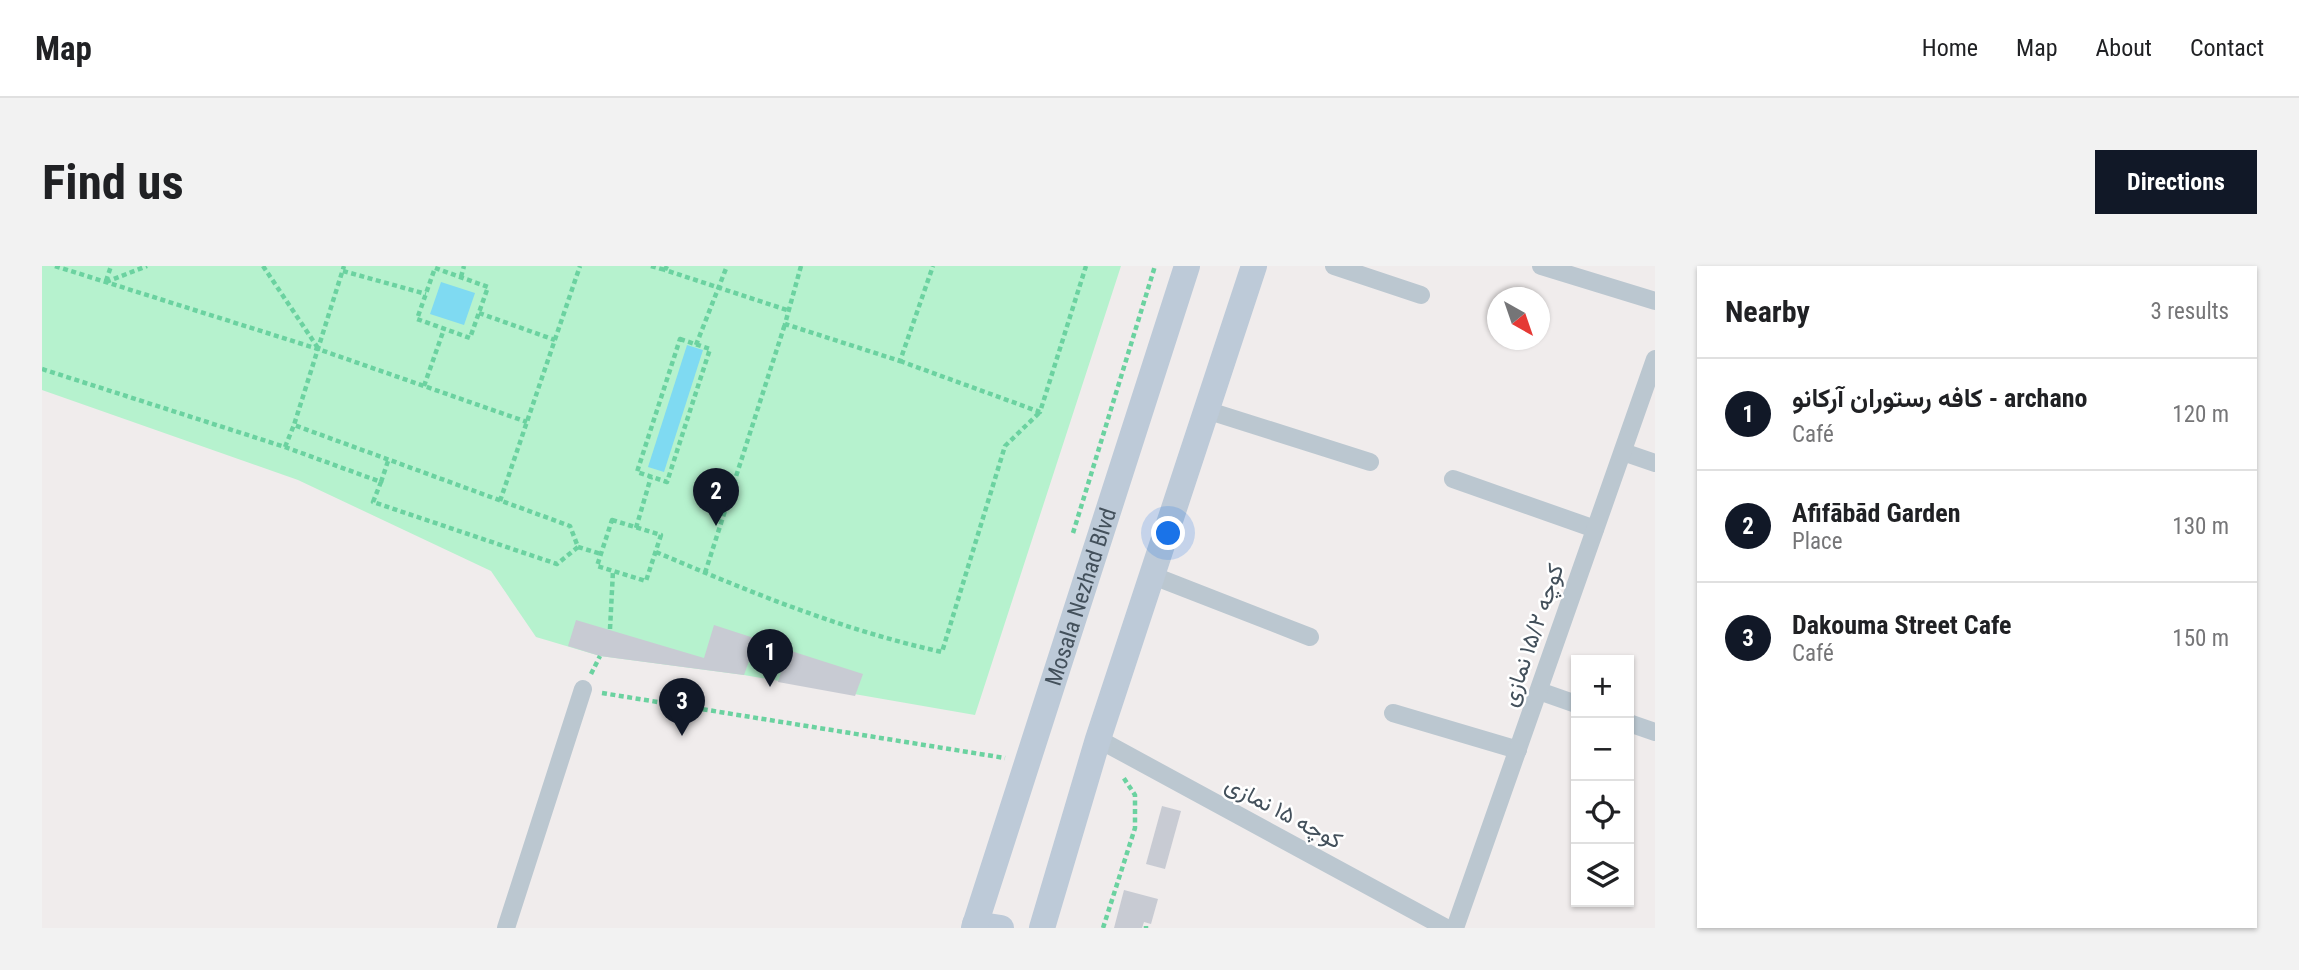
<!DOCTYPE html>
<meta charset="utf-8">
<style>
:root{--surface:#fff;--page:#f2f2f2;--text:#202124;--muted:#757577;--line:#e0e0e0;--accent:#111827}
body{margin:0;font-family:"Roboto Condensed",Vazirmatn,sans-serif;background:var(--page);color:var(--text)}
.controls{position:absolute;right:21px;bottom:21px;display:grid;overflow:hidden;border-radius:0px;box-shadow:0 2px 5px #0004}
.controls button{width:63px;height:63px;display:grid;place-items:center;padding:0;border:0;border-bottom:2px solid var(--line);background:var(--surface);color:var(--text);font:35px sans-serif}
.compass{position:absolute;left:1445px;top:21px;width:63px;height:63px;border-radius:50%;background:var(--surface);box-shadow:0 2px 5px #0004;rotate:140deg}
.you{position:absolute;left:1127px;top:268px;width:24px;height:24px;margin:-18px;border:5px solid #fff;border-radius:50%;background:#1a73e8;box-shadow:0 0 0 10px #1a73e833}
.badge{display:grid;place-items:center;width:46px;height:46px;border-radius:50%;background:var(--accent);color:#fff;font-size:23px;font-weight:700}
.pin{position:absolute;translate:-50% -58px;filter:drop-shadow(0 2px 4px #0008)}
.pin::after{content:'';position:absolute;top:37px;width:24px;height:21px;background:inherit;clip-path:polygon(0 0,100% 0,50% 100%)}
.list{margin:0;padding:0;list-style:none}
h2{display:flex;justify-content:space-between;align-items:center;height:91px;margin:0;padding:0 28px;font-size:30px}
h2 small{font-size:23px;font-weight:400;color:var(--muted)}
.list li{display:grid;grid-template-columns:46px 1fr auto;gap:21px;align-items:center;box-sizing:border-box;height:112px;padding:0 28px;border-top:2px solid var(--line)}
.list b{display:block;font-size:26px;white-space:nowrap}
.list p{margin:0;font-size:23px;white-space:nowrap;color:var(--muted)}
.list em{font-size:23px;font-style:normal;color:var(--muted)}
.icon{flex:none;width:38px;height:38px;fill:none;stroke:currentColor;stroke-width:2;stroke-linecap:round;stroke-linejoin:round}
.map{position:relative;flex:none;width:1613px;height:662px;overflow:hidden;border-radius:0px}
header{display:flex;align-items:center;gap:42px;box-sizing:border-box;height:98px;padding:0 35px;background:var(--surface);border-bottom:2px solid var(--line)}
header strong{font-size:33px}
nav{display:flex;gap:38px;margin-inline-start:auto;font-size:24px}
.intro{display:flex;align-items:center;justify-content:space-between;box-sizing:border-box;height:168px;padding:0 42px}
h1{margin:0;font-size:49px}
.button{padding:18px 32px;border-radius:0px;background:var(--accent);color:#fff;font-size:24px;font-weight:700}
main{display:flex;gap:42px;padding:0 42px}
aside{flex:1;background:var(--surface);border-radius:0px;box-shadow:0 2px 5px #0004}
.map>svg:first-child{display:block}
.green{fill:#b6f2ce}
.water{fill:#7fdaf2}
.building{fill:#c8cbd3}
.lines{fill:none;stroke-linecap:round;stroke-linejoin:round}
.path{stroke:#6bd2a0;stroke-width:4.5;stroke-dasharray:5 3.5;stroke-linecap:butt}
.street{stroke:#bbc7d0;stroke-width:18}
.secondary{stroke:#bdcad8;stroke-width:26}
.labels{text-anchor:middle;stroke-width:5;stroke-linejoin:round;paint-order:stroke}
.street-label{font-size:23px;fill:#43505b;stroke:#fff}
</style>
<header>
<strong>Map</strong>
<nav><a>Home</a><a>Map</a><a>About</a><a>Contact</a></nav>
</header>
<div class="intro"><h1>Find us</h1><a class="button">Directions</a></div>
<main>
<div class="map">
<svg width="1613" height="662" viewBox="0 0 1613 662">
<rect width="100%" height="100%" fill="#f0ecec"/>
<path class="green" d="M0,0h1079l-146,449 -231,-40 -144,-19 -64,-19 -45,-66 -193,-91 -256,-90z"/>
<g class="water">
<path d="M399,16l34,11 -11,32 -34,-11z"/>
<path d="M645,79l16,5 -39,122 -16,-5z"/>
</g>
<g class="building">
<path d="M534,354l128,38 10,-33 43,14 -13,36 -144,-19 -32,-10z"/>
<path d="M746,384l75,24 -8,22 -77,-14z"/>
<path d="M1120,540l19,5 -16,58 -19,-5z"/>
<path d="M1082,624l34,9 -7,25 -7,-2 -2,6h-28z"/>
</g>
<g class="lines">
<g class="path">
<path d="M13,0l263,83 209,73"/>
<path d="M221,0l55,82"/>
<path d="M609,0l14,4"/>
<path d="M625,0l-2,4 125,41"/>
<path d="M759,0l-16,58 115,37 33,-95"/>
<path d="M393,2l53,19 -18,51 -53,-19z"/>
<path d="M301,5l83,23"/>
<path d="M419,11l3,-11"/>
<path d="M64,15l5,-15"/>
<path d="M64,16l41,-16"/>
<path d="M437,47l76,27"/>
<path d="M638,73l30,10 -43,133 -30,-10z"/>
<path d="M654,79l31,-79"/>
<path d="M858,95l140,51 46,-146"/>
<path d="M0,103l243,78 96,35 -8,20 184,62 21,-17 -8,-21 -276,-101 50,-159"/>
<path d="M382,120l20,-57"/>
<path d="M243,181l9,-22"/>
<path d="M339,216l7,-21"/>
<path d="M458,235l80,-235"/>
<path d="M570,254l49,15 -15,46 -49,-15z"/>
<path d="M594,262l15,-51"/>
<path d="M1031,267l82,-267"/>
<path d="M536,281l23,7"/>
<path d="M614,286c94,40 186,78 286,100l63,-206 35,-34"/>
<path d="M663,307l80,-249"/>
<path d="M568,363l3,-58"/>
<path d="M549,408l9,-18"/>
<path d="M560,427l403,65"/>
<path d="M1061,662l32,-100v-33l-12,-18"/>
<path d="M1104,662v-2"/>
</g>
<g class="street">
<path d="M1292,0l87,29"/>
<path d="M1499,0l114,35"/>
<path d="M1164,144l164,52"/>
<path d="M1581,186l32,11"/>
<path d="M1411,213l142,50"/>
<path d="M1109,309l159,62"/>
<path d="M1497,425l37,13"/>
<path d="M1351,447l125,37"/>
<path d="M1587,457l26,9"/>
<path d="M1056,473l348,189"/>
<path d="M464,662l77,-239"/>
<path d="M1413,662l200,-569"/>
</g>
<g class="secondary">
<path d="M933,658l26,4"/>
<path id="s1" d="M932,662l213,-662"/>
<path d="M1000,662l56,-189 156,-473"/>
</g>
</g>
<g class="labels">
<g class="street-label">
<text dy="8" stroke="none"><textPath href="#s1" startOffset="348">Mosala Nezhad Blvd</textPath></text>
<text transform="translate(1490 369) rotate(-71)" y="8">کوچه ۱۵/۲ نمازی</text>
<text transform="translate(1242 546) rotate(28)" y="8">کوچه ۱۵ نمازی</text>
</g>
</g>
</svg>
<div class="controls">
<button>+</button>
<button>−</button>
<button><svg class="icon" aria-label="locate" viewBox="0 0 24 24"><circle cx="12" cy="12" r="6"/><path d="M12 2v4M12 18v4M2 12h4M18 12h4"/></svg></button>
<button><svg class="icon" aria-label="layers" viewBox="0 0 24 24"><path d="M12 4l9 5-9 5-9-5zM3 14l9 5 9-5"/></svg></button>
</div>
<svg class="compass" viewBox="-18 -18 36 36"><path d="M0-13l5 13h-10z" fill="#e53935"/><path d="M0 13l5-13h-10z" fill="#757577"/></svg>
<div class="you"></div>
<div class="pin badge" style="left:728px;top:421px">1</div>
<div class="pin badge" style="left:674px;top:260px">2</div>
<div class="pin badge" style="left:640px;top:470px">3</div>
</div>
<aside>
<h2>Nearby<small>3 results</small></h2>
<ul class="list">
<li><span class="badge">1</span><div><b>کافه رستوران آرکانو - archano</b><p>Café</p></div><em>120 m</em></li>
<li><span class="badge">2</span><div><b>Afifābād Garden</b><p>Place</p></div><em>130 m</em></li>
<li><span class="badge">3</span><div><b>Dakouma Street Cafe</b><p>Café</p></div><em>150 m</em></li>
</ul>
</aside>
</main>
